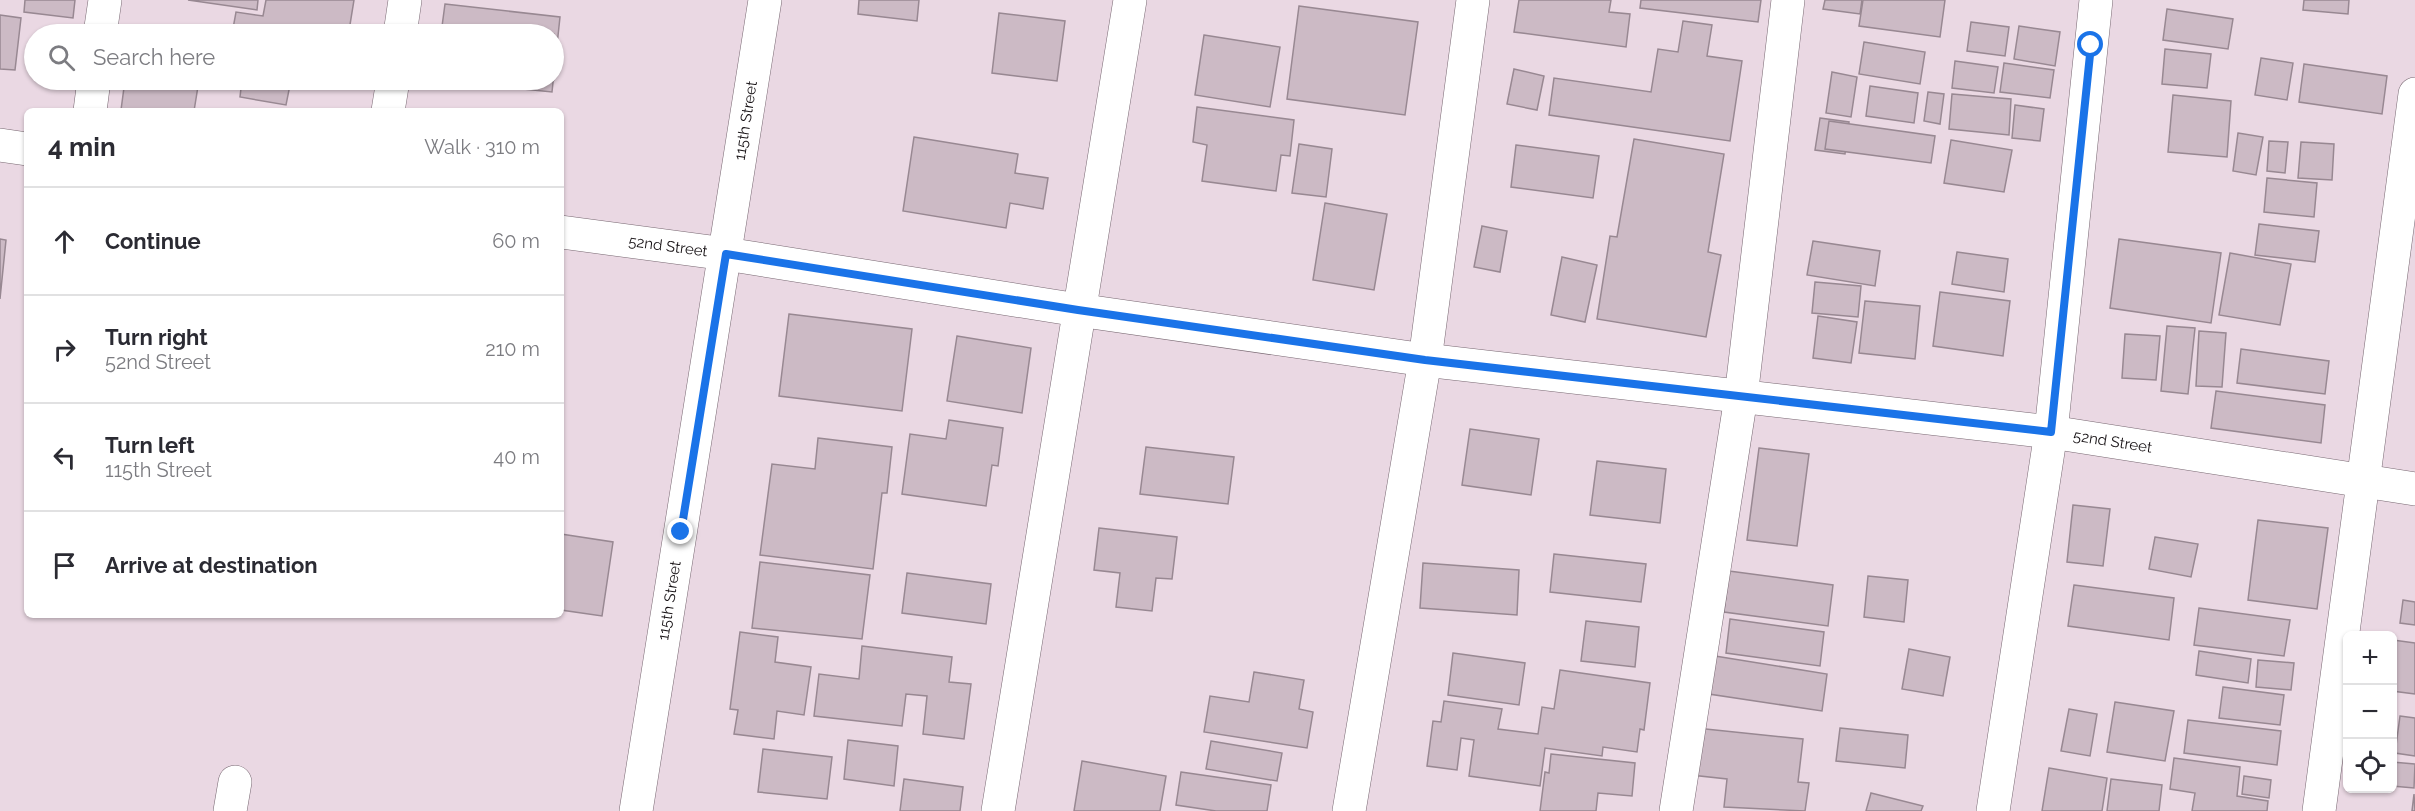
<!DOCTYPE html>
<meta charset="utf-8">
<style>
:root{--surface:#fff;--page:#f7f7f7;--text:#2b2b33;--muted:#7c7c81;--line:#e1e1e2}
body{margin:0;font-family:Raleway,sans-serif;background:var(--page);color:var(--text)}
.controls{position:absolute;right:18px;bottom:18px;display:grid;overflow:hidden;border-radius:9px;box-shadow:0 2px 4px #0004}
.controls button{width:54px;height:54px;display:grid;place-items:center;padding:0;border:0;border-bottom:2px solid var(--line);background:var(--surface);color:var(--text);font:30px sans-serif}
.stop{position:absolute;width:18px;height:18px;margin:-14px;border:4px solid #1a73e8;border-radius:50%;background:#fff}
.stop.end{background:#1a73e8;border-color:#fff;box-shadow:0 2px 6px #0008}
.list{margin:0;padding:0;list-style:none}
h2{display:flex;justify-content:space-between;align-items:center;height:78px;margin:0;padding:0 24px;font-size:26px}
h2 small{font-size:20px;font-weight:400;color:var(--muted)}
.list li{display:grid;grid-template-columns:39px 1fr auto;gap:18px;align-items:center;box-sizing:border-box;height:108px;padding:0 24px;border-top:2px solid var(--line)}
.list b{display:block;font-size:22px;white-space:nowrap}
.list p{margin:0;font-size:20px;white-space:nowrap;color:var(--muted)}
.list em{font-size:20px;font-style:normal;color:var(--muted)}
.icon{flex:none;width:33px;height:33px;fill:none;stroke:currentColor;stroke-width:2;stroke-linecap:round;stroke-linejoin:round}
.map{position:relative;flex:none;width:2415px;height:811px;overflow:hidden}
.search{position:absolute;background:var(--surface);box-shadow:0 2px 4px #0004;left:24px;top:24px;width:540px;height:66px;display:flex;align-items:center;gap:15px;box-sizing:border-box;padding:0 21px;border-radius:33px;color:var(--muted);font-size:22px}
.panel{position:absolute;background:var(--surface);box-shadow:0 2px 4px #0004;left:24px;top:108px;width:540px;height:510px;border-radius:9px}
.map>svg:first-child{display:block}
.building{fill:#ccbac5;stroke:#988892;stroke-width:1.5}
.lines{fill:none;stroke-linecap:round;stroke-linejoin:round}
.minor-casing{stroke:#786872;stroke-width:34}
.minor{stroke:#fff;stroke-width:33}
.route{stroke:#1a73e8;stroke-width:8}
.labels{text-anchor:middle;stroke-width:4.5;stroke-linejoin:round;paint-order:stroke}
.street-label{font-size:15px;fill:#151013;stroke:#f7e5f0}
</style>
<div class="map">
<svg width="2415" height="811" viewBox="0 0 2415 811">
<rect width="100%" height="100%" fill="#ead8e3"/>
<g class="building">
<path d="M25,0h50l-2,18 -49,-6z"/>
<path d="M188,0h70l-1,10z"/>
<path d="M266,0h88l-5,31 16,3h-133l4,-22 27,4z"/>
<path d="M859,0h60l-2,21 -59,-7z"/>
<path d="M1519,0h92l-2,12 21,2 -4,33 -112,-15z"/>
<path d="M1641,0h120l-3,22 -118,-14z"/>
<path d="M1825,0h37l-2,14 -37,-5z"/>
<path d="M1863,0h82l-5,37 -81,-11z"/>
<path d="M2304,0h45l-1,14 -45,-4z"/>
<path d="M445,4l115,13 -8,75 -116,-12h118v-46h-113z"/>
<path d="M1299,6l119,16 -13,93 -118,-16z"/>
<path d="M2167,9l66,10 -5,30 -65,-9z"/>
<path d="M999,13l66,8 -8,60 -65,-8z"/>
<path d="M0,15l21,3 -6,52 -15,-1z"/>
<path d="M1683,21l29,4 -5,31 35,5 -12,80 -181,-26 5,-37 97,14 7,-43 20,3z"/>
<path d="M1971,22l38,5 -4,29 -38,-5z"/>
<path d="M2019,26l41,6 -5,34 -41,-7z"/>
<path d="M1204,35l76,12 -10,60 -75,-12z"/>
<path d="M1864,42l61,10 -5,32 -61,-10z"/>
<path d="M2165,49l46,5 -4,34 -45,-4z"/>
<path d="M2261,58l32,5 -6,37 -32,-5z"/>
<path d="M1955,61l43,6 -4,26 -42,-5z"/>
<path d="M2004,63l50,7 -4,28 -50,-6z"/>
<path d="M2304,64l83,12 -5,38 -83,-12z"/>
<path d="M1514,69l30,7 -7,34 -30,-6z"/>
<path d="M1832,72l25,5 -6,40 -25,-4z"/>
<path d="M125,80h74l-5,31 -73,-1z"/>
<path d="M242,80h49l-5,25 -46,-8z"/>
<path d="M1870,86l48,7 -4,30 -48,-7z"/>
<path d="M1928,92l16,2 -4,30 -16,-3z"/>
<path d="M1952,94l59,5 -2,36 -60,-6z"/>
<path d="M2173,95l58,6 -4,56 -59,-5z"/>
<path d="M2015,105l29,4 -4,32 -28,-3z"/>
<path d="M1197,107l97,13 -4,36 -9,-1 -5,36 -74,-10 5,-36 -14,-3z"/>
<path d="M1820,118l29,4 -4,32 -30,-4z"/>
<path d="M1829,121l106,15 -4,27 -106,-14z"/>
<path d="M2238,133l25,4 -7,38 -23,-4z"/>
<path d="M914,137l104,17 -3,19 33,5 -5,31 -33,-6 -4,25 -103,-17z"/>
<path d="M1634,139l90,15 -16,98 13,3 -15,82 -109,-18 13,-83 7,1z"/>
<path d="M1951,140l61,10 -8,42 -60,-9z"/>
<path d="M2269,141l19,1 -3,31 -18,-2z"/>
<path d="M2301,142l33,2 -2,36 -34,-2z"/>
<path d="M1299,144l33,5 -6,48 -34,-4z"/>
<path d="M1516,145l83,11 -6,42 -82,-11z"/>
<path d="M2267,178l50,5 -3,34 -50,-5z"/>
<path d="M1325,203l62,11 -13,76 -61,-10z"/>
<path d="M2259,224l60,7 -4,31 -60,-7z"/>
<path d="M1482,226l25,5 -7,41 -26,-5z"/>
<path d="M0,239l6,1 -6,59z"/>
<path d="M2119,239l102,14 -10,70 -101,-15z"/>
<path d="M1813,241l67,10 -5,35 -68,-11z"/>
<path d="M1957,252l51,7 -4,33 -52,-8z"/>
<path d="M2230,253l61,11 -11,61 -61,-10z"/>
<path d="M1562,257l35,8 -12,57 -34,-7z"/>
<path d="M1815,282l46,4 -3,31 -46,-4z"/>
<path d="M1940,292l70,9 -7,55 -70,-10z"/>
<path d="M1865,301l55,5 -5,53 -56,-6z"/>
<path d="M789,314l123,15 -10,82 -123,-15z"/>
<path d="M1818,316l39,6 -6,41 -38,-5z"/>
<path d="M2167,326l28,2 -7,66 -27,-3z"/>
<path d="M2199,331l27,2 -4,54 -26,-1z"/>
<path d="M2125,334l35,2 -4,44 -34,-2z"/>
<path d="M957,336l74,12 -9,65 -75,-12z"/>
<path d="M2241,349l88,12 -4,33 -88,-11z"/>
<path d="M2216,391l109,14 -4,38 -110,-15z"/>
<path d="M949,420l54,8 -5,38 -6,-1 -6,41 -84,-12 8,-60 36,5z"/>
<path d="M1470,429l69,10 -8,56 -69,-10z"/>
<path d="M818,438l74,9 -5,46h-5l-9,76 -113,-14 12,-91 43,5z"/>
<path d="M1146,447l88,10 -6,47 -88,-10z"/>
<path d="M1759,448l50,6 -12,92 -50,-6z"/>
<path d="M1597,461l69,8 -6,54 -70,-8z"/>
<path d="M2073,505l37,4 -7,57 -36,-4z"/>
<path d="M2258,520l70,8 -11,81 -69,-9z"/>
<path d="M1099,528l78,9 -5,42 -16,-1 -4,33 -36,-4 4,-34 -26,-3z"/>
<path d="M561,534l52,8 -11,74 -41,-6z"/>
<path d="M2155,537l43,7 -7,33 -42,-8z"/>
<path d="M1554,554l92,10 -5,38 -91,-10z"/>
<path d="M760,562l110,13 -8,64 -110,-11z"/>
<path d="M1423,563l96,7 -2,45 -97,-7z"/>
<path d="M1729,571l104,14 -5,41 -104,-14z"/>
<path d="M907,573l84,11 -5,40 -84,-11z"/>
<path d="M1868,576l40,4 -4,42 -40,-5z"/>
<path d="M2074,585l100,13 -5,42 -101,-14z"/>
<path d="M2403,600l12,2v23l-15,-2z"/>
<path d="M2199,608l91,12 -6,36 -90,-11z"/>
<path d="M1730,619l94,13 -4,34 -94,-13z"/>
<path d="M1586,621l53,6 -4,40 -54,-6z"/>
<path d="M740,632l38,5 -3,25 36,5 -7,48 -27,-4 -3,28 -40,-5 4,-24 -8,-1z"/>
<path d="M2393,640l22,3v51l-23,-3z"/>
<path d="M862,646l90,11 -3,25 22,2 -7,55 -41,-5 4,-38 -21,-2 -4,32 -88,-10 5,-42 40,5z"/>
<path d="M1909,649l41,8 -7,39 -41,-7z"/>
<path d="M2199,651l52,8 -3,24 -52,-8z"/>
<path d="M1453,653l72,10 -6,42 -71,-10z"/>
<path d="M1715,656l112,18 -5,37 -113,-17z"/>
<path d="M2258,660l36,3 -3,27 -35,-3z"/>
<path d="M1560,670l90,13 -6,47 -4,-1 -3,23 -34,-5 -1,9 -57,-8 -5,38 -71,-10 5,-36 -13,-2 -4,32 -30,-4 6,-45 8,1 3,-21 58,8 -4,20 40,5 4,-27 12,2z"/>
<path d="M1254,672l50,8 -5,29 14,3 -6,36 -103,-16 6,-36 39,6z"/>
<path d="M2223,687l61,8 -4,30 -61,-7z"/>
<path d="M2115,702l59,9 -9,50 -58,-9z"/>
<path d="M2069,709l28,5 -7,42 -29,-5z"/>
<path d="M2400,716l15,2v38l-20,-3z"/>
<path d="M2188,720l93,11 -4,34 -93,-12z"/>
<path d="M1696,728l107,11 -5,43 11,1 -4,28 -81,-4 3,-28 -36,-4z"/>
<path d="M1840,728l68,7 -3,33 -69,-7z"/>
<path d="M848,740l50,6 -4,40 -50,-7z"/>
<path d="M1211,741l71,12 -5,28 -71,-12z"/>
<path d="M763,749l69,8 -5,42 -69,-7z"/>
<path d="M1551,754l84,9 -3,33 -34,-3 -2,18h-56l5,-39 4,1z"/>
<path d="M2174,758l66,9 -3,29 31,5 -1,10h-75l3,-18 -25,-4z"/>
<path d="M1082,761l84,15 -6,35h-86z"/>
<path d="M2392,762l23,2 -1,24 -22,-2z"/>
<path d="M2049,768l58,10 -5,33h-60z"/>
<path d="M1181,772l90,13 -4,26h-51l-40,-6z"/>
<path d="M2244,776l27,4 -2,18 -27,-4z"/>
<path d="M904,779l59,8 -3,24h-60z"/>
<path d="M2111,779l51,6 -3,26h-52z"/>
<path d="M1871,793l52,13 -2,5h-55z"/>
<path d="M2414,794l1,17h-3z"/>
</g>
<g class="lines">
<g class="minor-casing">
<g id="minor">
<path d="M100,34l5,-34"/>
<path d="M400,34l5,-34"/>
<path d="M90,111l4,-31"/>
<path d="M388,111l5,-31"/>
<path d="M0,145l27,4"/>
<path id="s1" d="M561,232l165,22 352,56 347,50 626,72 364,57"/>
<path d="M230,811l5,-29"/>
<path id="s2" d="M636,811l129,-811"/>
<path d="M998,811l132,-811"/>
<path d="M1349,811l76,-451 48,-360"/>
<path d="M1676,811l65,-414 47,-397"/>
<path d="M1993,811l58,-379 45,-432"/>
<path d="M2319,811l96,-717"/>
</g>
</g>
<use href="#minor" class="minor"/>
</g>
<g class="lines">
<path class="route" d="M681,532l45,-278 352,56 347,50 626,72 40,-387"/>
</g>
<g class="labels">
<g class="street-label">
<text dy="5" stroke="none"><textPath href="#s2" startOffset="699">115th Street</textPath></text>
<text dy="5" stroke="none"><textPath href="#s1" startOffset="108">52nd Street</textPath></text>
<text dy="5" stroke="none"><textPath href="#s1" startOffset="1566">52nd Street</textPath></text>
<text dy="5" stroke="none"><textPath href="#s2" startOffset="213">115th Street</textPath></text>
</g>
</g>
</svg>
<div class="controls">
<button>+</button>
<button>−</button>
<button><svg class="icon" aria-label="locate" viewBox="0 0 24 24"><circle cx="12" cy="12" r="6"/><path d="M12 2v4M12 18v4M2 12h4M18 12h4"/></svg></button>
</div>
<div class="stop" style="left:2091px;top:45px"></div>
<div class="stop end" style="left:681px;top:532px"></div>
<div class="search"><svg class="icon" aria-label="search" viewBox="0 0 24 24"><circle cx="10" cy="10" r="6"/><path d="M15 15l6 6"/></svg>Search here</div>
<section class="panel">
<h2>4 min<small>Walk · 310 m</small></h2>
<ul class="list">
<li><svg class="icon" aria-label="ahead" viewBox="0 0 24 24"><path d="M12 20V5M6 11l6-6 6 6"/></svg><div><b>Continue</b></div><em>60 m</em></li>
<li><svg class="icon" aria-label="right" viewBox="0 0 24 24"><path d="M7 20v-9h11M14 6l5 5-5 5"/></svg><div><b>Turn right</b><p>52nd Street</p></div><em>210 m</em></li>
<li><svg class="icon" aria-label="left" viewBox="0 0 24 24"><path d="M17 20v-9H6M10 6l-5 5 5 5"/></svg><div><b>Turn left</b><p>115th Street</p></div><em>40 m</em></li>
<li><svg class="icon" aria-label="arrive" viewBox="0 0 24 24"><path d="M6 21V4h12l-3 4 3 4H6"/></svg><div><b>Arrive at destination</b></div></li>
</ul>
</section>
</div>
